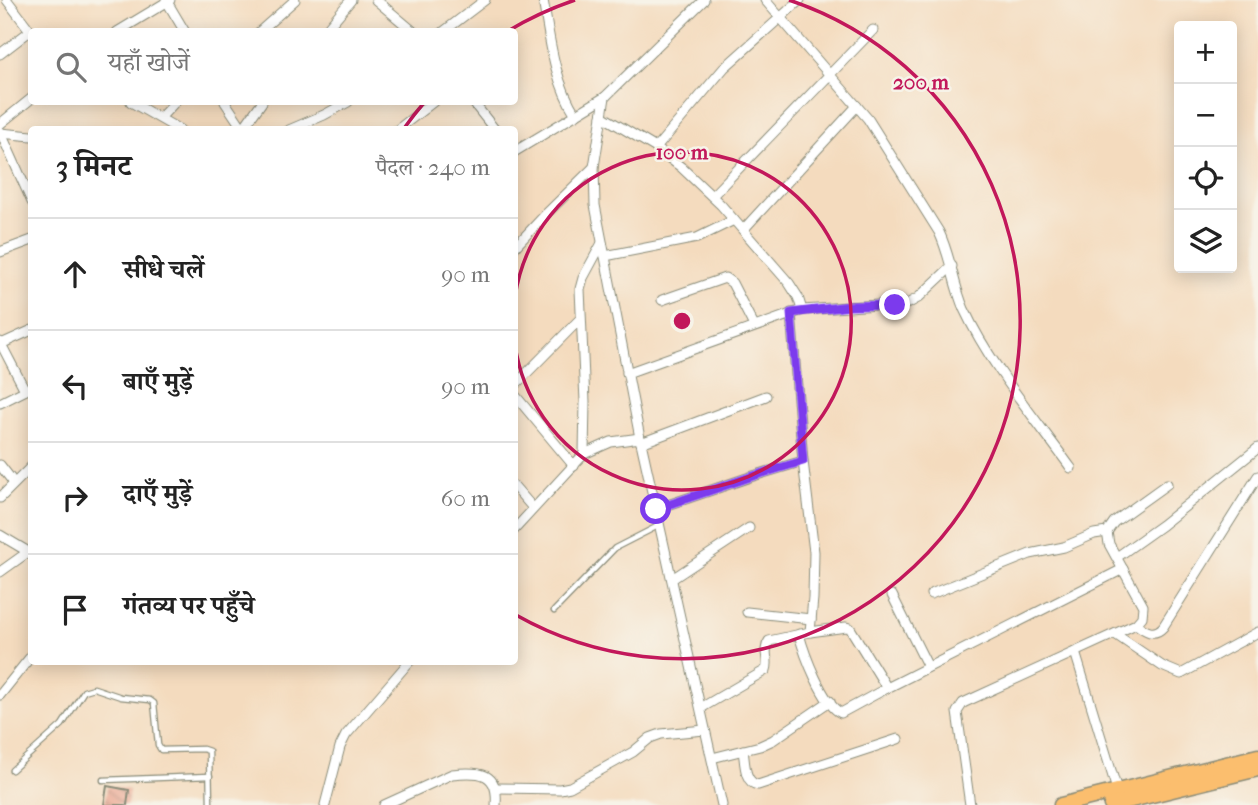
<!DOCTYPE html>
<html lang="hi">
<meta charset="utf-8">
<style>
:root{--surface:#fff;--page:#f6f6f6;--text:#222;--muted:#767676;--line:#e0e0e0}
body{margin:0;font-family:"IM FELL French Canon","Noto Serif Devanagari",serif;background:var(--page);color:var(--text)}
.controls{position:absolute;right:21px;top:21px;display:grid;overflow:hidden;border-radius:7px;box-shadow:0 4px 18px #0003}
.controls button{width:63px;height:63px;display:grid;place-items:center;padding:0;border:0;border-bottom:2px solid var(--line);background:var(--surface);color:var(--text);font:35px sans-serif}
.stop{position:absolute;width:21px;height:21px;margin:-16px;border:5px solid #7c3aed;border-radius:50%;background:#fff}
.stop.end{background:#7c3aed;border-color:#fff;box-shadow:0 2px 7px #0008}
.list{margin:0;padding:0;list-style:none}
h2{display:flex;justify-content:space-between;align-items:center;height:91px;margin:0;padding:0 28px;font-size:30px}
h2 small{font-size:23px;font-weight:400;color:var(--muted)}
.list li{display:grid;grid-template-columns:46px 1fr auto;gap:21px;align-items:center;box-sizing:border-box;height:112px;padding:0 28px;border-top:2px solid var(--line)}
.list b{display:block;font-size:26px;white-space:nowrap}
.list em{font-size:23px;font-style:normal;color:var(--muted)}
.icon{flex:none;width:38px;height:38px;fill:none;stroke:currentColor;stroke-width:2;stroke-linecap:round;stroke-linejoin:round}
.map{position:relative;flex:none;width:1258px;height:805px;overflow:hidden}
.search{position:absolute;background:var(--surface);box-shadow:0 4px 18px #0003;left:28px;top:28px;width:490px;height:77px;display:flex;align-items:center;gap:18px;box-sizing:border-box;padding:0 24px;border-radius:7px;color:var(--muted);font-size:26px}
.panel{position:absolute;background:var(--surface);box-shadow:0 4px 18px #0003;left:28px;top:126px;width:490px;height:539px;border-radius:7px}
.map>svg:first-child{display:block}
.building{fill:url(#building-back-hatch)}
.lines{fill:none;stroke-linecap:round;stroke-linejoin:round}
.service-casing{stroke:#8a8c79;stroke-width:7}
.minor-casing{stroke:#8a8c79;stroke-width:11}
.primary-casing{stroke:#8a8c79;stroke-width:17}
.service{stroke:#fff;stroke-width:4.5}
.minor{stroke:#fff;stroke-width:9}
.primary{stroke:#fbbe6e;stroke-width:14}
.route{stroke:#7c3aed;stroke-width:9}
.ring{fill:none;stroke:#c2185b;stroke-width:3.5}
.centre{fill:#c2185b;stroke:#f7f3e8;stroke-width:3.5}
.ring-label{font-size:21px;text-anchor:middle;font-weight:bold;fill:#c2185b;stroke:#f7f3e8;stroke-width:5;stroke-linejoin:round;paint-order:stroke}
</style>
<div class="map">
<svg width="1258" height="805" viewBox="0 0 1258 805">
<defs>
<pattern id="building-back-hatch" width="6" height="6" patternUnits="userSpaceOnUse" patternTransform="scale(1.75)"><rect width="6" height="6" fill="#e99a82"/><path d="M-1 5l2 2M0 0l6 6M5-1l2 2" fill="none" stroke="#bc7f6b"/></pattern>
</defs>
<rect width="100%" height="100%" fill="#f7f3e8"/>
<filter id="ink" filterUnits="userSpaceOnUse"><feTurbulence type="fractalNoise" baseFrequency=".0143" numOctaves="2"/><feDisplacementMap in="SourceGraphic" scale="14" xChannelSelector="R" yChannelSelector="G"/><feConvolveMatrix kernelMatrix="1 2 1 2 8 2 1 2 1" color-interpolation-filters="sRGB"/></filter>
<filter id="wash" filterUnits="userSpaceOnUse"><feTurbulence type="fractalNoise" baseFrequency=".00686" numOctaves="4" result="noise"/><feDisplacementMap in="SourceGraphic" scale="28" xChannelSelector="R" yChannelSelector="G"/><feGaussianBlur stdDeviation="1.57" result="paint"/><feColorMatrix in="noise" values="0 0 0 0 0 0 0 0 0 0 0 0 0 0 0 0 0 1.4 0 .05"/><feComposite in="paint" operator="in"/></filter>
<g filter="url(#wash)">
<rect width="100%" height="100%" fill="#f4dbbe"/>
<g id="blocks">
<path class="building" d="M107,786l22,4 -2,15h-23z"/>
</g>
</g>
<g filter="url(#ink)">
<use href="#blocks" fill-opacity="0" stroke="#8a8c79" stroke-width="2"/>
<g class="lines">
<g class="service-casing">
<g id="service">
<path d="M554,611l61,-63 45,-23"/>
<path d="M12,770l50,-45 22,-34 10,-3 27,9 29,3 4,3 4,42 3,5 42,-1 6,2 1,54"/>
<path d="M103,780l107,-4"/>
</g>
</g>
<g class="minor-casing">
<g id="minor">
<path d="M7,0l25,33"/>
<path d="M166,0l19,32"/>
<path d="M376,0l38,32"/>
<path d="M543,0c7,40 11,81 33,115"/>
<path d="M765,0l103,119 71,113c12,25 14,52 25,77 26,56 71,109 107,159"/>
<path d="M117,32l53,-32"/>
<path d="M259,32l36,-32"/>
<path d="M324,32l27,-32"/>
<path d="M443,32l42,-32"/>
<path d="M0,54l30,-23"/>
<path d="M605,97l-11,70 1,38 45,233 82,367"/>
<path d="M131,102l49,28"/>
<path d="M225,102l18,27"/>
<path d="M473,102l22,28"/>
<path d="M602,116l54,32 25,19 40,38 68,78 9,14 4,13"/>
<path d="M160,118l15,-16"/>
<path d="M0,124l32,-26"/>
<path d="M242,130l20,-28"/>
<path d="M289,130l35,-15 24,-13"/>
<path d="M397,130l36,-28"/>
<path d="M0,131l32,71"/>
<path d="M0,133l32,3"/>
<path d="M656,148l68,-80 76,-68"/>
<path d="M514,152l91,-55 99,-97"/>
<path d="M712,196l161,-166"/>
<path d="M743,230l114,-124"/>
<path d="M514,248l30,-32 50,-49"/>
<path d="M0,252l32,-12"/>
<path d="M605,256l92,-18 37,-18"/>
<path d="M662,300l63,-22 7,5 22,43"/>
<path d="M791,313l12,148 11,91 -1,46 -3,34"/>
<path d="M0,342l25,48"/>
<path d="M1,344l31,-14"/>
<path d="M627,373l175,-63 107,-7 9,-5 34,-32"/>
<path d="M514,386l66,-67"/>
<path d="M514,394l60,72"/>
<path d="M0,403l32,-16"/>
<path d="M641,443l125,-47"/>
<path d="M584,454l1,-52 -5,-113 3,-11 19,-35"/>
<path d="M0,465l14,18"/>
<path d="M514,486l19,22"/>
<path d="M0,498l32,-32"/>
<path d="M656,509l94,-32 53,-16"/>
<path d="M514,530l70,-76 27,-12 29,-4"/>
<path d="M0,535l32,19"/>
<path d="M1117,557l45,-32 96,-77"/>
<path d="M0,572l28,-20"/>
<path d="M672,579l77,-51"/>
<path d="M931,594l99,-40 34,-7 30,-13 13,-2"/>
<path d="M892,595l36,72"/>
<path d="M747,612l64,7"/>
<path d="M1136,624c9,7 18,13 27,3l95,-151"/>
<path d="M799,634c5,19 24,71 42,79l46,-25 236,-119"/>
<path d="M1115,634l47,32 19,8 77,-42"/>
<path d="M1075,652l42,138"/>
<path d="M0,695l32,-40"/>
<path d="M701,708l65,-38c4,-10 -4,-19 3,-29l41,-9 36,-5 4,1 37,60"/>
<path d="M743,750c2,12 1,33 15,35l140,-46"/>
<path d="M712,758l48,-12 13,-6 57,-39"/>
<path d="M497,788l63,1 10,-2 63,-35 17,-14 11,-4 44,-4"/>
<path d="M325,805l15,-58 6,-12 63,-73"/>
<path d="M384,805l68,-31c28,-3 47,-2 44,31"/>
<path d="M970,805l-13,-93 6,-9 173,-79 6,-7 1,-11 -34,-62 -2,-12 7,-10 53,-38"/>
</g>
</g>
<g class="primary-casing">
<g id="primary">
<path d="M1061,805l197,-49"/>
<path d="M1111,805l147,-36"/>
</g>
</g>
<use href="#service" class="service"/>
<use href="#minor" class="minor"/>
<use href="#primary" class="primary"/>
</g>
</g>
<g class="lines" filter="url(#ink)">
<path class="route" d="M656,509l94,-32 53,-16 -12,-148 59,-7 45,-1"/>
</g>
<g class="ring">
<path d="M515 297A169 169 0 1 1 515 345"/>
<path d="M405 127A338 338 0 0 1 423 104M508 31A338 338 0 0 1 575 0M789 0A338 338 0 1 1 516 615"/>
</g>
<circle cx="682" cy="321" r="10" class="centre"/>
<g class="ring-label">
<text x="921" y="89">200 m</text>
<text x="682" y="159">100 m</text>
</g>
</svg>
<div class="controls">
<button>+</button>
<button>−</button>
<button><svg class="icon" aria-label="locate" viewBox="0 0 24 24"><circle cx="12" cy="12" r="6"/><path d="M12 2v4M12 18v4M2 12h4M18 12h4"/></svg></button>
<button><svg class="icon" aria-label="layers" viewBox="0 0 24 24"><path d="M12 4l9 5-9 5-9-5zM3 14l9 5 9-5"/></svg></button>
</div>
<div class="stop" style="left:656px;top:509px"></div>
<div class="stop end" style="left:895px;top:305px"></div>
<div class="search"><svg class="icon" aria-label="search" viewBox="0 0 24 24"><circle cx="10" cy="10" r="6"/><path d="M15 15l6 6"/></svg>यहाँ खोजें</div>
<section class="panel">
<h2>3 मिनट<small>पैदल · 240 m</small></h2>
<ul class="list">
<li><svg class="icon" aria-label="ahead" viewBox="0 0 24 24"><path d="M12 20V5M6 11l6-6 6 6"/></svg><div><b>सीधे चलें</b></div><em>90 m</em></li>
<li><svg class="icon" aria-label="left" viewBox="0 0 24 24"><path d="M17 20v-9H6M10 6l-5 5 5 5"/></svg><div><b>बाएँ मुड़ें</b></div><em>90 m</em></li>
<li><svg class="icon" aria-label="right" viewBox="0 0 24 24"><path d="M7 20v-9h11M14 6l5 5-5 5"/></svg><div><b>दाएँ मुड़ें</b></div><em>60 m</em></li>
<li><svg class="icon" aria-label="arrive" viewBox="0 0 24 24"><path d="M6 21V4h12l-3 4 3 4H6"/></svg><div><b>गंतव्य पर पहुँचे</b></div></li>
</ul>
</section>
</div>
